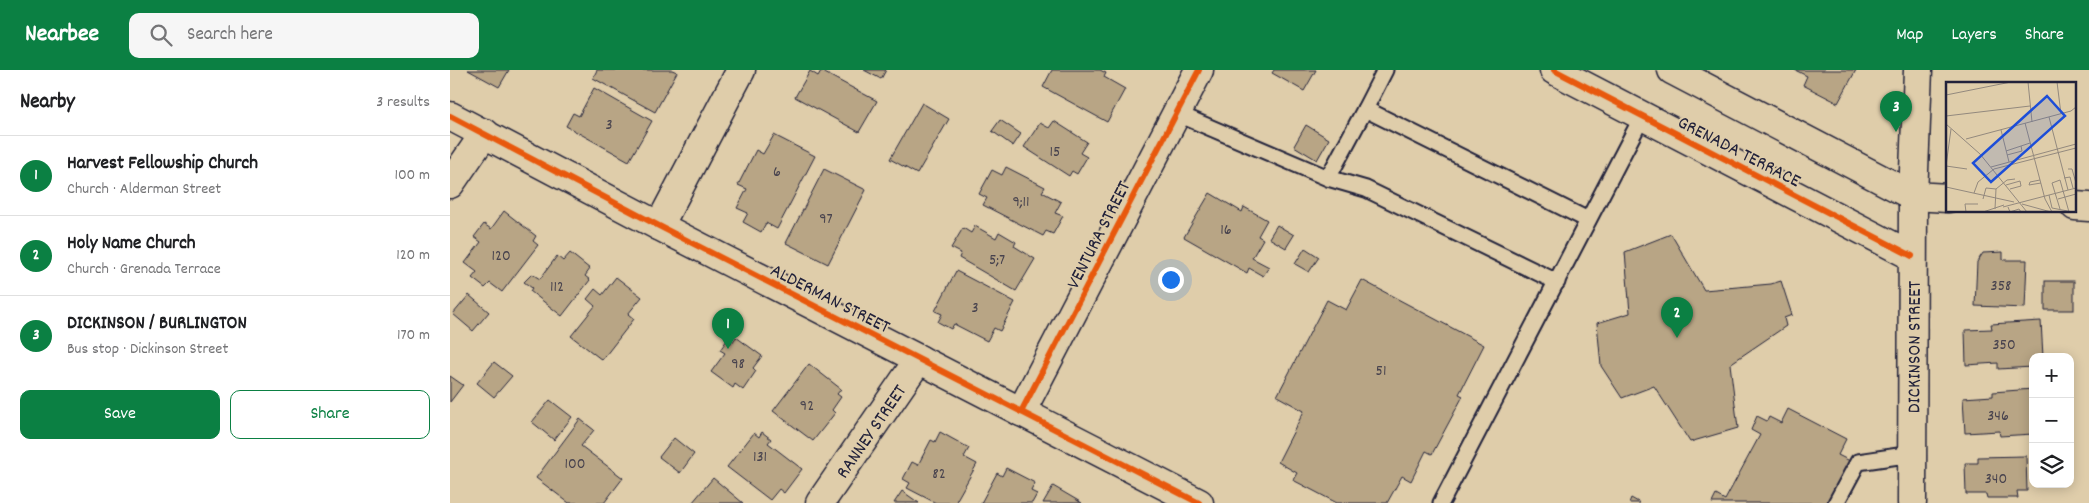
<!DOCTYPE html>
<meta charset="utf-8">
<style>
:root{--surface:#fff;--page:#f6f6f6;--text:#202124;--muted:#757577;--line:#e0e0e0;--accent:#0b8043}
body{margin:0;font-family:Dekko,sans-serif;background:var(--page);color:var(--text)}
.controls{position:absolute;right:15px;bottom:15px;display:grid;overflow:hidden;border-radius:10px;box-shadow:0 2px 12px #0003}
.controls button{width:45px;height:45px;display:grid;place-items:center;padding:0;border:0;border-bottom:1px solid var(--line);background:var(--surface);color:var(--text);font:25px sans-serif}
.you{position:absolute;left:720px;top:209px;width:18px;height:18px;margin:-12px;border:4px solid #fff;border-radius:50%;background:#1a73e8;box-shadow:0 0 0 8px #1a73e833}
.badge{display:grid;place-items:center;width:32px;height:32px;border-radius:50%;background:var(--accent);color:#fff;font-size:16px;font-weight:700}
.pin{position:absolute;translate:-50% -41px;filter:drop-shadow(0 1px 2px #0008)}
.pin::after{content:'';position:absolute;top:26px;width:18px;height:15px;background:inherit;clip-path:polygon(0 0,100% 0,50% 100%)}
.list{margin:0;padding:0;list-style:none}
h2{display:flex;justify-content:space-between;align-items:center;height:65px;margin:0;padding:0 20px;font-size:21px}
h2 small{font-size:16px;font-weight:400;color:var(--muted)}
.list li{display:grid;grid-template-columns:32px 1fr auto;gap:15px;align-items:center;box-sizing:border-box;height:80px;padding:0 20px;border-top:1px solid var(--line)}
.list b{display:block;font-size:19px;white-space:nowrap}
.list p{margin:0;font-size:16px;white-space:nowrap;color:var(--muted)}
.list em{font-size:16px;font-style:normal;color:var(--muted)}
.actions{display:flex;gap:10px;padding:15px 20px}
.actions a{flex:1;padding:11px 0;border:1px solid var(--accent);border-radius:10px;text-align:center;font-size:18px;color:var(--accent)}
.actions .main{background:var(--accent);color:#fff}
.icon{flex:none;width:28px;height:28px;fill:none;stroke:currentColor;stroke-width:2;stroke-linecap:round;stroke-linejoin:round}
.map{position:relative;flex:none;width:1639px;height:433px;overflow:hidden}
header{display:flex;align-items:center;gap:30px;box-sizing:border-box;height:70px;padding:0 25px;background:var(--accent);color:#fff}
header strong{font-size:24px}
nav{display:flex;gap:28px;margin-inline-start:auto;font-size:18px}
.search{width:350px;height:45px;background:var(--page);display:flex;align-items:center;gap:12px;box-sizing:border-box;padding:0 18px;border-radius:10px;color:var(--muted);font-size:19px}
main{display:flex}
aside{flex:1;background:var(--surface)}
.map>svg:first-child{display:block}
.building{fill:#b8a585;stroke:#22223b}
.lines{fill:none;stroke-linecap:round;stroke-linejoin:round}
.service-casing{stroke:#22223b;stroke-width:19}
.minor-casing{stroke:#22223b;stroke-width:31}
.secondary-casing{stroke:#22223b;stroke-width:31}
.service{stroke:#dfcdaa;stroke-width:15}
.minor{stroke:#dfcdaa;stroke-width:28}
.secondary{stroke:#dfcdaa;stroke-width:28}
.cycleway-casing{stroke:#dfcdaa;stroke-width:9}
.cycleway{stroke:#e8590c;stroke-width:6}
.labels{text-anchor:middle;stroke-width:4;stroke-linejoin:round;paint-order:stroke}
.number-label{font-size:16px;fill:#48434e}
.street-label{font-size:19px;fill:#22223b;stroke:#dfcdaa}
.inset-road{fill:none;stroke:#93897e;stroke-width:1}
.view{fill:#1d4ed8;fill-opacity:0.15;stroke:#1d4ed8;stroke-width:2.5}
.inset-edge{fill:none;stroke:#22223b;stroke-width:2.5}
</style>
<header>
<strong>Nearbee</strong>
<div class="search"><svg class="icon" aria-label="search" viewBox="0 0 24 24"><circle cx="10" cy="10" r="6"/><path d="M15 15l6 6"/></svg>Search here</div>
<nav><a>Map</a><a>Layers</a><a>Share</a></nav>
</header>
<main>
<aside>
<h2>Nearby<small>3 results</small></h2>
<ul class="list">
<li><span class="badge">1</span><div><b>Harvest Fellowship Church</b><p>Church · Alderman Street</p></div><em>100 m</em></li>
<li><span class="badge">2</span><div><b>Holy Name Church</b><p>Church · Grenada Terrace</p></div><em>120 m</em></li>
<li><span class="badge">3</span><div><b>DICKINSON / BURLINGTON</b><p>Bus stop · Dickinson Street</p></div><em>170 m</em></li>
</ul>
<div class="actions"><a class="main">Save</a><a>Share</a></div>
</aside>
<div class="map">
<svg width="1639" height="433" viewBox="0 0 1639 433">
<rect width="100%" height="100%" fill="#dfcdaa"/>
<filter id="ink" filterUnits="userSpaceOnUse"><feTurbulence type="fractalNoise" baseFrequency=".02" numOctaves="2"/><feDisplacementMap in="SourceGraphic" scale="10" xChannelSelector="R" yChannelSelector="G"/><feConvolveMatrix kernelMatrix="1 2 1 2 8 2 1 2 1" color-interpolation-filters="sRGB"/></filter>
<g filter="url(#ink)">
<g class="building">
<path d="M18,0h41l-10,17z"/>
<path d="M147,0h75l5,2 -22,40 -62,-34z"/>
<path d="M414,0h22l-5,9z"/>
<path d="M602,0h48l6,3 -2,4 21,12 -18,33 -64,-35z"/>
<path d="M824,0h42l-12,21 -32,-18z"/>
<path d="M1345,0h61l-18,33 -35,-18 4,-9z"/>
<path d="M360,1l8,5 3,-5 56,30 -18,31 -64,-35z"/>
<path d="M144,18l58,33 -23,40 -63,-35 7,-13 6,3z"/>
<path d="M472,33l27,16 -32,55 -27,-15z"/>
<path d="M550,50l21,14 -8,12 -21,-15z"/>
<path d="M604,51l33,21 -7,11 7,4 -10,17 -5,-3 -3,5 -45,-29 16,-24 9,5z"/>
<path d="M856,55l23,14 -12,21 -23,-14z"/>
<path d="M324,65l41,21 -38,73 -11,-6 -5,9 -18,-10 5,-9 -11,-5 10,-19 -9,-4 18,-35 7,4z"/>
<path d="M556,97l39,20 -3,5 19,10 -6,11 8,3 -10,18 -7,-3 -3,5 -60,-31 4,-7 -8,-4 13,-24 10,5z"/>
<path d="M374,99l42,21 -38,74 -42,-21z"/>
<path d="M760,123l32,19 2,-5 23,13 -9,16 5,3 -11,19 17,9 -6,9 -14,-8 -2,5 -63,-36z"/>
<path d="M54,141l32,25 -3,5 5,4 -36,47 -12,-9 -5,5 -13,-10 5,-6 -12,-9 16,-21 -7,-5 10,-13 7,5z"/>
<path d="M827,155l17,10 -8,13 -17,-10z"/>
<path d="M525,156l21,12 3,-6 17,10 -2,4 21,13 -19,32 -57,-33 2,-5 -10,-5 12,-20 8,5z"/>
<path d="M1221,164l33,56 67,-6 10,-3 11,34 -8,3 2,8 -56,38 8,64 -48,14 -36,-56 -32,12 -21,-32 -4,-43 33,-10 -5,-61z"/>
<path d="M855,178l14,9 -10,15 -14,-8z"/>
<path d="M1553,182v8h24l-2,48 -50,-2 2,-44 6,-9z"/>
<path d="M120,183l20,16 -5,7 5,4 -28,36 -32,-25 2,-3 -8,-6 8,-8 8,5 17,-23 6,5z"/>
<path d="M506,201l59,31 -15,29 -6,-3 -7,13 -33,-17 -3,5 -13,-7 4,-8 -7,-3z"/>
<path d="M166,207l26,20 -14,17 6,5 -32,41 -31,-24 24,-30 -8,-7 8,-10 7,6z"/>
<path d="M912,210l122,65 -25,49 4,2 -31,58 -6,-3 -15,30 -9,-5 -15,27h-50l-44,-23 4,-7 -19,-11 26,-51 -27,-15 50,-96 19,10z"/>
<rect x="1595" y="211" width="29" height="29"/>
<path d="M19,225l20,17 -16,19 -20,-17z"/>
<path d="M1591,251l2,36h-10v10l-35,2v-6l-32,2 -1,-35 27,-1 -1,-5z"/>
<path d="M286,267l26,19 -9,12 3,3 -13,19 -8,-6 -2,4 -22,-16 14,-19 -5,-3 7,-10 5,3z"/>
<path d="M44,292l18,14 -18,21 -17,-14z"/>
<path d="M359,294l32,25 -4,5 4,3 -9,13 3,3 -22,28 -40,-30z"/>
<path d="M0,306l13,9 -13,17z"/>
<path d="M1583,319v45l-33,2 -1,-5 -34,2 -2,-35 30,-2v-4z"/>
<path d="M100,330l22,17 -18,23 -22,-18z"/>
<path d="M1338,339l58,30 -8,16 12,6 -22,42h-116l4,-8 9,5 35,-65 -9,-5 6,-14 10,5 2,-4 12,6z"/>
<path d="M130,349l14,11 -13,16 42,32 -19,25h-35l-33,-25z"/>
<path d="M312,362l9,7 -3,4 34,26 -18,24 -5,-4 -9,11 -43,-33 27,-34 5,4z"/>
<path d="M490,362l29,16 -5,9 13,7 -22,39h-19l-29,-15 3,-5 -7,-4 9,-17 6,3 13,-25 4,2z"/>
<path d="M224,368l20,16 -14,19 -21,-16z"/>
<path d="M1576,386l1,35h-10l1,7h-31l-1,-4h-20l-1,-31h13v-6z"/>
<path d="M556,398l29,15 -4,8 6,3 -5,9h-51l16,-30 5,3z"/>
<path d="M263,408l30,25h-51z"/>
<path d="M603,416l29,17h-39z"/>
<path d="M452,421l17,12h-25z"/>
<path d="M1181,428l9,5h-11z"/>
</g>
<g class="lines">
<g class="service-casing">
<g id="service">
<path d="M915,39l20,-39"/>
<path d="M726,43l152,65 37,-69 223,111"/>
<path d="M878,108l38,11 191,93"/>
<path d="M991,433l201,-386"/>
<path d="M1386,433l22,-41 54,-8"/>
</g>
</g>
<g class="minor-casing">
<g id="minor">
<path d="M1104,0l358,186"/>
<path d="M1222,0l241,126 35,2"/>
<path d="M0,46l209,110 540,277"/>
<path d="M0,114l35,-51"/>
<path d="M1625,136l14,1"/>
<path d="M209,156l82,-156"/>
<path d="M571,342l178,-342"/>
<path id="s1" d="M370,433l99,-144"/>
</g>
</g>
<g class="secondary-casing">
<g id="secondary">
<path id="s2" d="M1462,433l1,-307 5,-126"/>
</g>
</g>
<use href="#service" class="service"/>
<use href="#minor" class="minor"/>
<use href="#secondary" class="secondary"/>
<g class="cycleway-casing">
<g id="cycleway">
<path d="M1104,0l358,186"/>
<path d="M0,46l209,110 540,277"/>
<path d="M571,342l178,-342"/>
</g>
</g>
<use href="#cycleway" class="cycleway"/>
</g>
</g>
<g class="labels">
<g class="number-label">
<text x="159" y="59">3</text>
<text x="605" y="86">15</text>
<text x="327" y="106">6</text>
<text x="571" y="136">9;11</text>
<text x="376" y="153">97</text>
<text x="776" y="164">16</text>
<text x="51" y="190">120</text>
<text x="547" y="194">5;7</text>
<text x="1551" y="220">358</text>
<text x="107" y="221">112</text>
<text x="525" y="242">3</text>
<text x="1554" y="279">350</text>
<text x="288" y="298">98</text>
<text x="931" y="305">51</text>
<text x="357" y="340">92</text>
<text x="1548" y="350">346</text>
<text x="310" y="391">131</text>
<text x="125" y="398">100</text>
<text x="489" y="408">82</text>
<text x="1546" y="413">340</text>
</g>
<g class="street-label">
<text transform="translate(1290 80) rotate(27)" y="7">GRENADA TERRACE</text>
<text transform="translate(647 164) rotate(-63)" y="7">VENTURA STREET</text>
<text transform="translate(381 227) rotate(27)" y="7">ALDERMAN STREET</text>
<text dy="7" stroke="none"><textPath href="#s2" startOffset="156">DICKINSON STREET</textPath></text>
<text dy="7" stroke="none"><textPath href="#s1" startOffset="88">RANNEY STREET</textPath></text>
</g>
</g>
<g transform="translate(1496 12)">
<rect width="130" height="130" fill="#dfcdaa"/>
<path class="inset-road" d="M82,0l4,40M111,0l4,32M0,13l65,-13M0,34l84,-10M103,35l19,73M79,41l20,76 7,13M0,42l34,30 47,58M55,48l8,32M20,57l105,-28 5,-4M60,69l15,-5M61,73l15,-4 -1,-5 9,-3M0,84l5,-37M0,84l21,3M45,85l85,-23M122,87h4l4,14M118,96l6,-1 3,11M94,98l-10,2 -1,3 12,-2M60,103l14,-4 1,5 -11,3M0,105l68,15M50,107l11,-9 8,-1M28,111l4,-11 16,-13 82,-21M103,113l3,13 21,4M37,117l3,-11 10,1 -1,20M112,117l18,-5M76,122l29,8M57,125l73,-19M62,125l2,5 9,-3 2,3M114,127l-8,-26 8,-3 9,32M20,130l-1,-8h13M37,130l21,-7"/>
<path class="view" d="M101,14l18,20 -74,66 -18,-19z"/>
<rect width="130" height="130" class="inset-edge"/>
</g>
</svg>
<div class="controls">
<button>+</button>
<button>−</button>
<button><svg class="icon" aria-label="layers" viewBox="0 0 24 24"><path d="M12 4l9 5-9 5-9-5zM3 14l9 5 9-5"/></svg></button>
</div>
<div class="you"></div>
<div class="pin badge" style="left:278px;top:279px">1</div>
<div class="pin badge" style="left:1227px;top:268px">2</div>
<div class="pin badge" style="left:1446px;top:62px">3</div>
</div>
</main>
